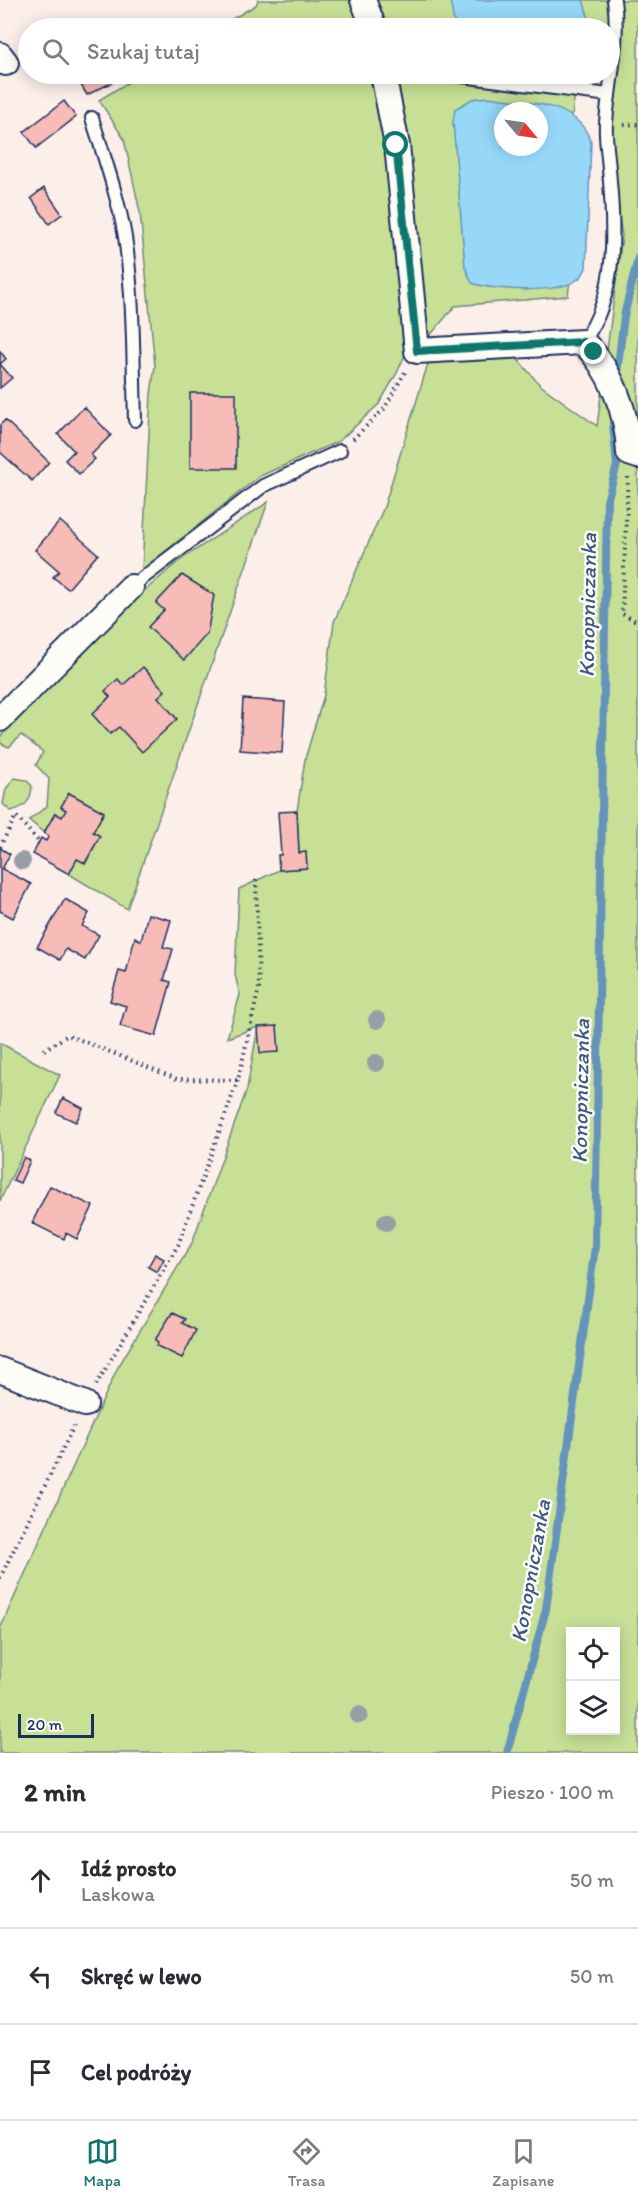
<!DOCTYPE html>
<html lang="pl">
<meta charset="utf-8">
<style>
:root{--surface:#fff;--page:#f2f2f3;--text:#2b2b33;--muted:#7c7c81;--line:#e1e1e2;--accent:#0f766e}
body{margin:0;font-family:Itim,sans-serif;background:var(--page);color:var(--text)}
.controls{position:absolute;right:18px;bottom:18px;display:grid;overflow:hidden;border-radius:0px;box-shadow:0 3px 15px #0003}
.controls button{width:54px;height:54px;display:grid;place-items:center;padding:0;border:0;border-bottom:2px solid var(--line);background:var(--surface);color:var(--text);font:30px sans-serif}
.compass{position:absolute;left:494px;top:102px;width:54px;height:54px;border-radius:50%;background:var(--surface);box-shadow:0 3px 15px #0003;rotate:119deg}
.scale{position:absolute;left:18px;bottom:15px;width:76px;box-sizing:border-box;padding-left:6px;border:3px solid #1b2f5e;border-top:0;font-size:16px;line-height:21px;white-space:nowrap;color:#1b2f5e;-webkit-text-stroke:4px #fdfcf7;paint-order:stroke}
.stop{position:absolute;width:18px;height:18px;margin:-14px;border:4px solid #0f766e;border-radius:50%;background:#fff}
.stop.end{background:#0f766e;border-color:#fff;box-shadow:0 2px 6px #0008}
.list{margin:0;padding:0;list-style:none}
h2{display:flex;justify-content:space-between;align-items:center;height:78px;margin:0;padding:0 24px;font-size:26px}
h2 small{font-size:20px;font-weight:400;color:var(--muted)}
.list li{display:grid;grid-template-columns:39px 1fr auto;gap:18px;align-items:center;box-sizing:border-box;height:96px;padding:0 24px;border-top:2px solid var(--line)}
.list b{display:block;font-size:22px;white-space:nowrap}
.list p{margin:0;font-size:20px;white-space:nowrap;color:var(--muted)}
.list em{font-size:20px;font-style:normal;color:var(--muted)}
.icon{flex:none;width:33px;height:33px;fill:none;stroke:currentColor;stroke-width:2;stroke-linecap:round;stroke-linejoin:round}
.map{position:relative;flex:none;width:638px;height:1753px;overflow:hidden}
.search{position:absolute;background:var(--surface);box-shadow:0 3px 15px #0003;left:18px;right:18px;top:18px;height:66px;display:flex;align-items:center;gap:15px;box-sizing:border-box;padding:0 21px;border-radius:33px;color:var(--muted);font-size:22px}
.sheet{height:366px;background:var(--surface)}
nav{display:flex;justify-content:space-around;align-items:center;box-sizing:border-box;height:84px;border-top:2px solid var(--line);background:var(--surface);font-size:16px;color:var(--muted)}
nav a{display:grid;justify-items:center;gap:3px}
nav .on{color:var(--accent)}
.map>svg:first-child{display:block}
.green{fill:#c7e096;stroke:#71887a;stroke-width:1.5;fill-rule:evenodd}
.water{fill:#97d8f9;stroke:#6594bb;stroke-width:1.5;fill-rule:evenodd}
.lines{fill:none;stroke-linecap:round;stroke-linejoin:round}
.stream{stroke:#6594bb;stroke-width:8}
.building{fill:#f7bbb8;stroke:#1b2f5e;stroke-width:1.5}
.lane-casing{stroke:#1b2f5e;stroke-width:16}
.street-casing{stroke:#1b2f5e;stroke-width:28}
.path{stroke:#1b2f5e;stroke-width:4;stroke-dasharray:1.5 4.5;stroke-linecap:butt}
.lane{stroke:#fdfcf7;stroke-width:12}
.street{stroke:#fdfcf7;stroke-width:24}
.tree{fill:#989ea5}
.route{stroke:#0f766e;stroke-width:8}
.labels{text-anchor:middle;stroke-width:5;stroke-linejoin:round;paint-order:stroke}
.water-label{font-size:22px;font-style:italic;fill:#3a5985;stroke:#fdfcf7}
</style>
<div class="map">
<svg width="638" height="1753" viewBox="0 0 638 1753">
<rect width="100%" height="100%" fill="#fcefea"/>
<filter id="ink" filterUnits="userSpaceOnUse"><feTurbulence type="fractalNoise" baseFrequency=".0167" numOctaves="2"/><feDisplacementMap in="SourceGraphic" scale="12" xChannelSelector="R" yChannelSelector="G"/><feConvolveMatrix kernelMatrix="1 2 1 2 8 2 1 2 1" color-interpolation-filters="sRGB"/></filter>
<g filter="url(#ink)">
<g class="green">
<path d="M258,0h380v1753h-638v-124l117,-260 75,-126 55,-154 11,-62 -31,11 13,-43 -5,-20 4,-86 40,-19 28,-2 -1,-16 -7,1 -2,-42 8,-52 19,-64 10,-73 50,-115 46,-150 84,-2 26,30 57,41 25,-190 -15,-100 3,-108h-393l39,-23zM570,1632h46v98h-46z"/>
<path d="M142,74h435l-10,85 8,81 -7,56 -113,10 -38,45 -2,-18 -18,40 -18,31 -40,37 -79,35 -118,94 9,-176 4,-28 -15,-154 -16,-73 -25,-39zM503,111h36v36h-36z"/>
<path d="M268,502l-141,407 -58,-35 8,-15 9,4 14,-27 -7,-4 11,-20 -35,-19 -8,14 5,3 -4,7 -7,-3 -11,19 -15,-13 18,-14 2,-27 -13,-14 7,-13 -22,-17 -12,12 -9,-4v-6l128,-132 51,-44z"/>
<path d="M14,778l12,2 6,6c-1,15 -6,21 -21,25l-8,-7 3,-15z"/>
<path d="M0,1043l60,32 -60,126z"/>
</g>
<g class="water">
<path d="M450,0h133l9,28h-137z"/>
<path d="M488,97c36,6 89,3 103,45l-5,126c-2,3 -4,9 -8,11 -18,15 -85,12 -106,4l-7,-16 -12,-145 2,-13 17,-10zM503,111h36v36h-36z"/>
</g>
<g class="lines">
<g class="stream">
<path d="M617,374l7,-58 14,-58"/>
<path d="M507,1753l39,-144 49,-362 12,-746 10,-36 -4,-42"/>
</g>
</g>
<g class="building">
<path d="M87,74h30l2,5 -32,16 -6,-10 9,-4z"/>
<path d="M64,101l12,16 -40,31 -12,-16z"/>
<path d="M44,188l18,26 -13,10 -18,-26z"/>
<path d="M0,351l6,8 -6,5 12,14 -12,10z"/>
<rect x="190" y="393" width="46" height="75"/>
<path d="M84,407l27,28 -20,20 4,4 -16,15 -14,-14 9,-9 -16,-17z"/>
<path d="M5,420l44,42 -17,19 -32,-29v-27z"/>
<path d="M60,521l38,33 -30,35 -15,-12 6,-6 -24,-21z"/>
<path d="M182,575l32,20 -7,39 -23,26 -36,-33 16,-17 -8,-7z"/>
<path d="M143,667l22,24 -7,6 19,22 -35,33 -23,-25 -9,7 -18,-20 18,-17 -5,-6 13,-12 5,6z"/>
<path d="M243,699l42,3 -3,51 -42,-3z"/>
<path d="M69,793l35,19 -11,20 7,4 -15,27 -8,-4 -8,15 -36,-20 8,-16 5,3 3,-5 -5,-3 11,-20 7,4 4,-7 -5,-3z"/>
<path d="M297,811l2,42 7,-1 1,16 -28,2 -1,-15h3l-3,-43z"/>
<path d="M0,848l10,6 -8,15 29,15 -18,34 -13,-7z"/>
<path d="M65,899l24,14 -7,13 17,9 -14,25 -19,-11 -6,11 -23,-13z"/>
<path d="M148,914l23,6 -8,27 10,2 -9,31 7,2 -15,54 -36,-10 6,-20 -16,-5 9,-30 7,2 9,-36 6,4z"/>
<path d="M277,1026l2,26 -19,1 -2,-26z"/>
<path d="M63,1098l20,10 -7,14 -20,-9z"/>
<path d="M24,1157l6,4 -10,22 -7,-3z"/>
<path d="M50,1186l43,20 -16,33 -11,-6 -2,6 -32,-16z"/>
<path d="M155,1254l9,5 -7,13 -9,-5z"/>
<path d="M172,1313l13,6 -3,4 14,7 -14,28 -25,-12 1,-4 -3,-2z"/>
</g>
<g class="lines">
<g class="lane-casing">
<g id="lane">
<path d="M446,74l163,21"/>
<path d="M92,118c12,39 26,78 33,119 9,60 8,122 10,183"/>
<path d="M583,342c36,-49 31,-115 26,-173 -1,-15 -4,-31 -3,-46 3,-42 14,-81 8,-123"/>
<path d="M131,587l132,-101 77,-35"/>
</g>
</g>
<g class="street-casing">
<g id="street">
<path d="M363,0l11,28"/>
<path d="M0,55l6,8"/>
<path d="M383,74l14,71 20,206 166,-9c28,27 45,72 46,111l9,3"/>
<path d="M0,719l131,-132"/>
<path d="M0,1370l85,34"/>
</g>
</g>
<g class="path">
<path d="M624,125l14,-1"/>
<path d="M353,439l31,-30 21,-37"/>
<path d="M628,477l-6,137 16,8"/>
<path d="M0,847l16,-31 23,26"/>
<path d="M44,1050l24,-15 109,44 61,1 21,-92 -3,-112"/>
<path d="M96,1385l82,-140 60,-165"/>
<path d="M0,1578l74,-152"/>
</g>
<use href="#lane" class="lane"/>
<use href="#street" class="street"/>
</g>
<g class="tree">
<circle cx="22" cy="861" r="9"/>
<circle cx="377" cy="1020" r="9"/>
<circle cx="376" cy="1063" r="9"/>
<circle cx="386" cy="1222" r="9"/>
<circle cx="359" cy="1715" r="9"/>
</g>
</g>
<g class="lines" filter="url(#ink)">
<path class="route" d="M396,145l21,206 166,-9 11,10"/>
</g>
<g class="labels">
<g class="water-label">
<text transform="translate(587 605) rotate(-89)" y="8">Konopniczanka</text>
<text transform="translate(580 1091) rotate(-89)" y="8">Konopniczanka</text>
<text transform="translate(530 1571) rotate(-80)" y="8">Konopniczanka</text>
</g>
</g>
</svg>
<div class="controls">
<button><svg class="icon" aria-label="locate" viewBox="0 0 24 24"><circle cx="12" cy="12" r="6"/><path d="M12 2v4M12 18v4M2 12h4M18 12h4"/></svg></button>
<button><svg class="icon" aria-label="layers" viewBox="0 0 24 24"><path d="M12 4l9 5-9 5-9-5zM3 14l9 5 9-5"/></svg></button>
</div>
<svg class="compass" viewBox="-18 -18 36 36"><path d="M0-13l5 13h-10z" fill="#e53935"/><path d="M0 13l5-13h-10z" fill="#7c7c81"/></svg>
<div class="scale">20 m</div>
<div class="stop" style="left:396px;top:145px"></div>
<div class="stop end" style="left:594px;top:352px"></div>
<div class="search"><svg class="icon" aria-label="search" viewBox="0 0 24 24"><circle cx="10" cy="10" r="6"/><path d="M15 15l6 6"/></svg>Szukaj tutaj</div>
</div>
<section class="sheet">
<h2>2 min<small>Pieszo · 100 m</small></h2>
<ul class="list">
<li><svg class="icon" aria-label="ahead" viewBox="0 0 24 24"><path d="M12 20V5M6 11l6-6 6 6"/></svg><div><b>Idź prosto</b><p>Laskowa</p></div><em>50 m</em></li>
<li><svg class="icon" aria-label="left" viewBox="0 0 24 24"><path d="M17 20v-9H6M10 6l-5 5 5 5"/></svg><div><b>Skręć w lewo</b></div><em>50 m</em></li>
<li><svg class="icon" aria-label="arrive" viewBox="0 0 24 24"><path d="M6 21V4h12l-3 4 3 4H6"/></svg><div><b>Cel podróży</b></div></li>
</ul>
</section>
<nav>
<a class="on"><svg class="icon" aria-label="map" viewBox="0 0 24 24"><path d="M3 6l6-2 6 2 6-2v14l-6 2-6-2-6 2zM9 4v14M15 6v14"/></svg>Mapa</a>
<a><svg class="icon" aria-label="directions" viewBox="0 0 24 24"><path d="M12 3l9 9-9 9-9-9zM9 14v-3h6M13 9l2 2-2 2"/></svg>Trasa</a>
<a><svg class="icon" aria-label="saved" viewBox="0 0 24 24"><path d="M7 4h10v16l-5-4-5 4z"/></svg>Zapisane</a>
</nav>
